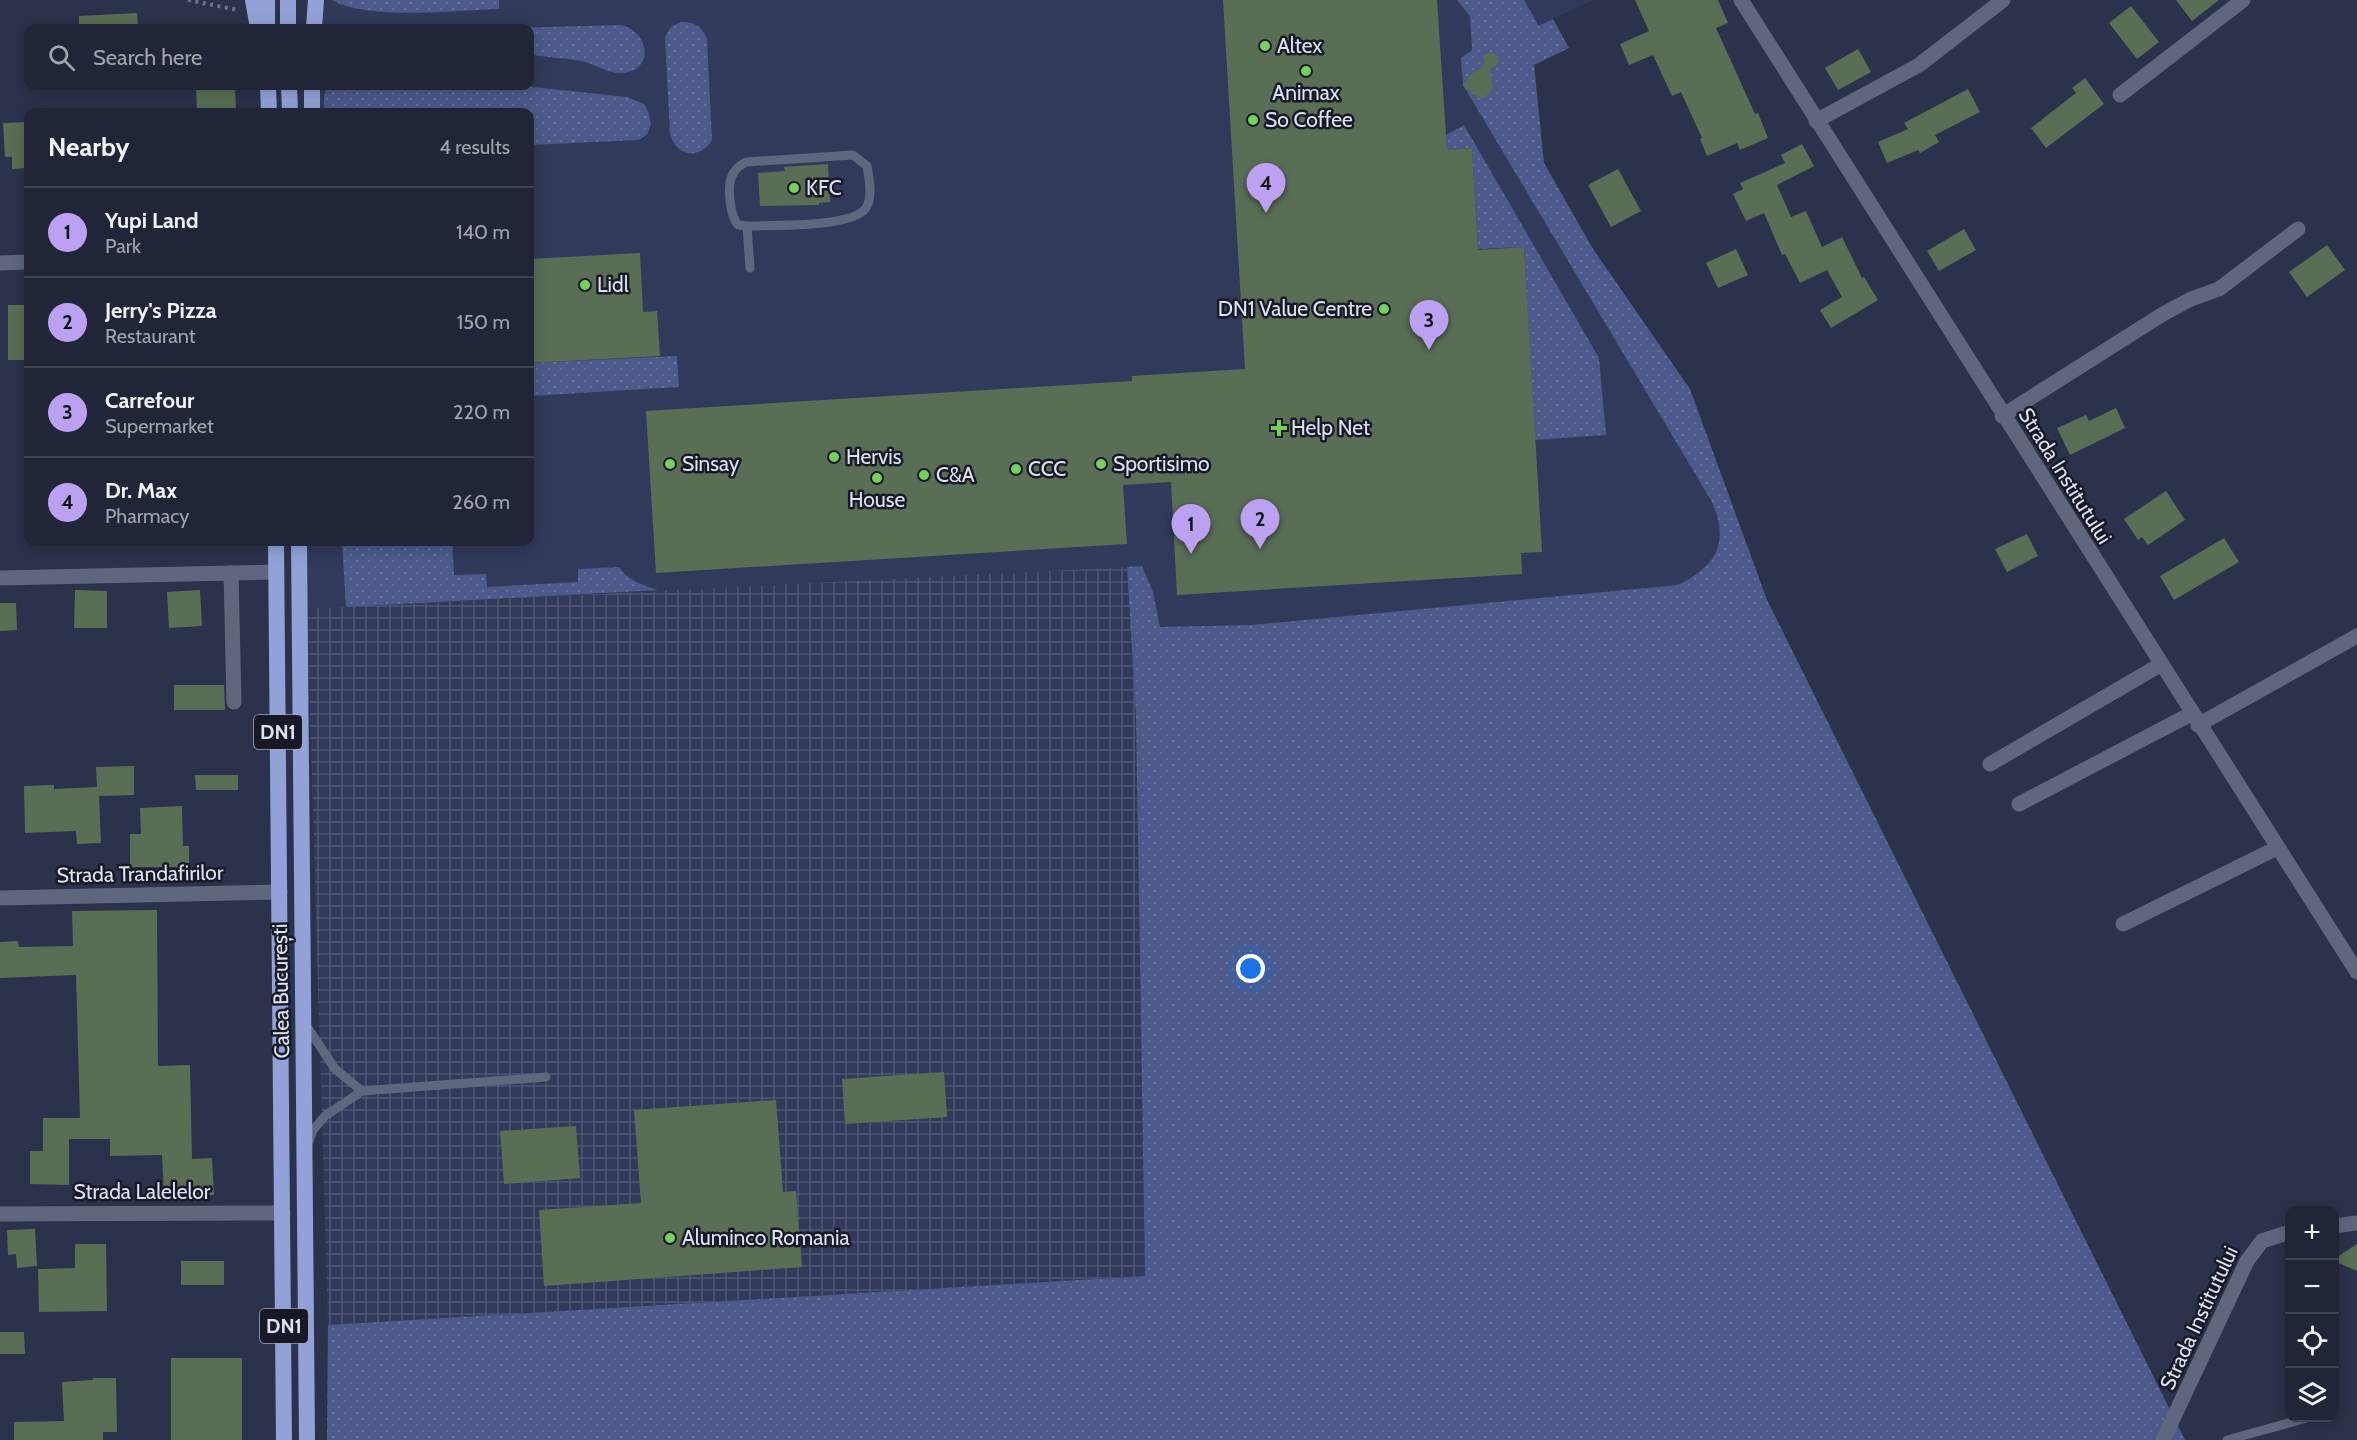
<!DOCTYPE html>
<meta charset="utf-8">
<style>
:root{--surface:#202638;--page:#282e40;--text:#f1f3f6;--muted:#a2a5ae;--line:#3d4353;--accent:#bca0f2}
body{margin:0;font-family:Cabin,sans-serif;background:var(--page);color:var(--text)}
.controls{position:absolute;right:18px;bottom:18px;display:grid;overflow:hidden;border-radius:12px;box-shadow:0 3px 15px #0003}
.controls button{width:54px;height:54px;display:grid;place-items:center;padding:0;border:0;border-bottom:2px solid var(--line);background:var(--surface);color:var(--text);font:30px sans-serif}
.you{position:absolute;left:1251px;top:969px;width:21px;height:21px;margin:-15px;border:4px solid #fff;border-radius:50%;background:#1a73e8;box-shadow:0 0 0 9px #1a73e833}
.badge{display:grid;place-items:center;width:39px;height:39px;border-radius:50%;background:var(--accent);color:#111;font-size:20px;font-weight:700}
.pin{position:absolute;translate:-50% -50px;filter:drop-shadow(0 2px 3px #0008)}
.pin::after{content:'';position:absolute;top:32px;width:21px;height:18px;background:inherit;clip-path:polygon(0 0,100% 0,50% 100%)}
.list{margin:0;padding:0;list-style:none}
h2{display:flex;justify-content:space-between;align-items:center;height:78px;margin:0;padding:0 24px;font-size:26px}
h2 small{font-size:20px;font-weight:400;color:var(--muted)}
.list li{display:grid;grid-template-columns:39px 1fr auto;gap:18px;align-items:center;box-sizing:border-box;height:90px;padding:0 24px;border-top:2px solid var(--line)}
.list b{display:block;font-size:22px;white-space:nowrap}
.list p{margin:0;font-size:20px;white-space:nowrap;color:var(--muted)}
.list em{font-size:20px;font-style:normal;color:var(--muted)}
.icon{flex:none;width:33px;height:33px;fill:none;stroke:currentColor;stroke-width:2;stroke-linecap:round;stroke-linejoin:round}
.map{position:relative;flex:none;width:2357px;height:1440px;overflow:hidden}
.search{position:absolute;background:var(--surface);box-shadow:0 3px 15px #0003;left:24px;top:24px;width:510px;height:66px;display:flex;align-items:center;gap:15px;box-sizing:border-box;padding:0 21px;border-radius:12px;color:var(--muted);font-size:22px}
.panel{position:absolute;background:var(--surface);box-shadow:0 3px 15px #0003;left:24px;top:108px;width:510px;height:438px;border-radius:12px}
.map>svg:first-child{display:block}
.built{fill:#313a5a}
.industrial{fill:url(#industrial-grid)}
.grass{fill:url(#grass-dots)}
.building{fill:#5a6e55}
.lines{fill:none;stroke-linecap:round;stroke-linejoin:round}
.path{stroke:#6e748a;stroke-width:4;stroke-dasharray:3 4.5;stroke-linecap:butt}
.service{stroke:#5f677f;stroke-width:9}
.minor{stroke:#5f677f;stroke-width:15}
.trunk{stroke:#92a2d8;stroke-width:16}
.poi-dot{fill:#74d25b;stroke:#171a26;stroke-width:2}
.labels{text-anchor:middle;stroke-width:5;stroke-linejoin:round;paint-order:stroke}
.shield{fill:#171a26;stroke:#a2a7b6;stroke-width:1.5}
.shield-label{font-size:20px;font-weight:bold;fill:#dde3f3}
.poi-label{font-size:21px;fill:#dde3f3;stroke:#171a26;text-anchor:start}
.street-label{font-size:21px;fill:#dde3f3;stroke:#171a26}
</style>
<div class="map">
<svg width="2357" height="1440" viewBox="0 0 2357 1440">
<defs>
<pattern id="industrial-grid" width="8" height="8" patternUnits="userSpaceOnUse" patternTransform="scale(1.5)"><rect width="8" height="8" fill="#313a5a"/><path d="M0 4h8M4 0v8" fill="none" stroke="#4e5672"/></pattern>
<pattern id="grass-dots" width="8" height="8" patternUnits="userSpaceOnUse" patternTransform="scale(1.5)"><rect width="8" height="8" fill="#4c598a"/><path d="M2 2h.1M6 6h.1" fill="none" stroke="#65719b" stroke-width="1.8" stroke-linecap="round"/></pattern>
</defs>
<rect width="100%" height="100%" fill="#2b324b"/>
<path class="built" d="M306,0h1287l-40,19 16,29 -35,17 10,98 49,86 97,140 77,211 -631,116 -829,-107 -1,-67h224v-430h-225v-26h225v-58h-224z"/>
<path class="industrial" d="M1127,567l9,149 9,560 -817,49 -21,-716z"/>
<g class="grass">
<path d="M332,0h167v9c-43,1 -129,12 -167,-9z"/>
<path d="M1457,0h67l15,26 14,-7 16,29 -35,17 10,98 49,86 97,140 77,211 418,840h-1858l1,-115 817,-49 -9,-560 -9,-149 15,-1 11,26 7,35 92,-2 426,-40c38,-19 52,-42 34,-83l-249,-417 -2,-27 11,-8 -2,-34z"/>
<path d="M681,22c14,0 20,4 26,17l5,102c-14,19 -36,16 -42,-8l-5,-96 6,-10z"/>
<path d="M620,25c28,5 36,44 4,48 -16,2 -29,-10 -44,-12 -16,-3 -34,-4 -50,-6v-27h-17z"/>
<path d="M328,86h195l104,11 17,7c8,12 11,30 -6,36l-108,5v-33h-206v-17z"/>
<path d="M1464,125l135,233 7,77 -71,5 -11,-193 -46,2 -6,-101 -25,2 -1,-15z"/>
<path d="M677,356l2,31 -149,9v-33z"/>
<path d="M342,542h110l2,33 32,-1 1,13 91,-5v-13l41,-2c9,14 24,18 39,23l-312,17z"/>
</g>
<g class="building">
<path d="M1223,0h214l10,150 25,-2 6,102 46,-3 18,305 -21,1 1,21 -345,21 -6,-113 -48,3 4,59 -471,29 -10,-162 486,-30v-5l113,-7z"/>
<path d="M1635,0h83l10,23 -12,5 39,86 3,-1 10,25 -28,12 -3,-7 -30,13 -7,-17 2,-1 -21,-46 -9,4 -19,-41 -24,10 -9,-21 29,-13z"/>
<path d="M2176,0h43l-27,21z"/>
<path d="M2131,6l28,36 -22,17 -28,-36z"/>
<path d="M137,13l1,15h-59v-12z"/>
<path d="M1858,49l13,23 -33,18 -13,-22z"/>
<path d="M1493,52l6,6 -2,7 -7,4 3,20 -8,8 -6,1 -16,-12 8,-12 12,-7 2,-13z"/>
<path d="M2085,78l19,26 -58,44 -15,-20 45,-35 -4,-5z"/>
<path d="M196,86h39l1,26h-39z"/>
<path d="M1968,89l12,23 -45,23 4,7 -19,11 -2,-3 -31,13 -9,-21 30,-13 -4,-6z"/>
<path d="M28,122v46l-16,1v-12h-7l-2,-34z"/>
<path d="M1802,144l12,22 -37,19 14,32 15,-6 16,36 20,-10 20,41 2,-1 14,23 -47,28 -11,-18 22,-13 -15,-27 -27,13 -15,-29 -3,1 -18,-42 -18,8 -13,-27 10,-5 -3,-6 45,-20 -4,-8z"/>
<path d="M828,164l2,38 -11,1v2l-59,1 -2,-33 27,-2 -1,-4z"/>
<path d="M1618,169l23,42 -30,16 -23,-42z"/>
<path d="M1964,229l12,21 -37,21 -12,-20z"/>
<path d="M2327,245l18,25 -38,27 -18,-25z"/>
<path d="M1736,249l12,26 -30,13 -12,-25z"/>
<path d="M640,253l3,59 14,-1 3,45 -130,7v-104z"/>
<rect x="8" y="305" width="20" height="55"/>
<path d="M2116,408l9,20 -55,27 -13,-27 29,-13 3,6z"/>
<path d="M2166,491l19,29 -37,25 -6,-8 -4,3 -14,-21z"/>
<path d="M2027,534l11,22 -31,16 -12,-23z"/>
<path d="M2224,538l15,24 -65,38 -14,-24z"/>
<path d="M75,590l32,1v37h-33z"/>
<path d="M200,590l2,36 -33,2 -2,-36z"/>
<path d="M0,603h16l1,27 -17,1z"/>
<path d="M174,685h50l1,25h-51z"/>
<path d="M134,766v29l-35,1 2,47 -24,1 -1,-13 -51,2 -1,-47 30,-1v4l43,-2 -1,-20z"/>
<path d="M195,775h43v15h-42z"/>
<path d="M182,806l1,40h6v21h-59v-33h11l-1,-26z"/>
<path d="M157,910l1,156 32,-1 2,94 20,-1 2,37 -50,2 -2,-42 -52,1v-17h-41v46l-39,-1v-33h13v-33h37l-4,-143 -76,3v-36l18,-1 1,6 54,-1 -1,-35z"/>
<path d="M944,1072l3,45 -102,7 -3,-45z"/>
<path d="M776,1100l7,92 13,-1 6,76 -258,19 -5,-76 102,-7 -7,-93z"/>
<path d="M576,1126l4,52 -76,6 -4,-53z"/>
<path d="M35,1229l2,37 -20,2 -1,-14 -8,1 -1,-25z"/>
<path d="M75,1244h31l1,67 -68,1 -1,-43 37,-1z"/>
<path d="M2357,1244v27l-23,-10v-2z"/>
<rect x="181" y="1261" width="43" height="24"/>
<path d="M0,1332h24l1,22h-25z"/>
<rect x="171" y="1358" width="71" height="82"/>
<path d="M93,1378h23l1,54h-14v8h-89v-18l50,-1 -2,-39 31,-2z"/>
</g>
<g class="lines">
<path class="path" d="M188,0l50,10"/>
<g class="service">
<path d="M747,226l-9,-1c-8,-9 -11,-38 -6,-49 2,-6 8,-11 14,-14l107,-7 14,11c2,12 6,31 -1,42 -14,20 -94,17 -119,18l3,42"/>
<path d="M306,1025l29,44 27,22"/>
<path d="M309,1141l4,-11 12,-14 37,-25 184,-14"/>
<path d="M2227,1440l80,-22"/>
</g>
<g class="minor">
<path d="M1741,0l616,972"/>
<path d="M2120,95l123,-95"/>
<path d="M1816,121l103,-56 84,-65"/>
<path d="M0,263l28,-1"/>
<path d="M2002,416l161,-102 28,-15 28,-10 79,-60"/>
<path d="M231,573l3,129"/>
<path d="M0,578l276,-6"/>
<path d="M2198,725l159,-89"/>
<path d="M1990,764l170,-99"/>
<path d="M2019,804l172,-90"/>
<path d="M0,898l280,-6"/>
<path d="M2123,924l154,-76"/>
<path d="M0,1214l283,-1"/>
<path d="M2334,1226l23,-3"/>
<path d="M2163,1440l84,-179 15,-20 28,-9"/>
</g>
<g class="trunk">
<path d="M253,0l5,28"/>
<path d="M267,0v28"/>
<path d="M288,0v28"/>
<path d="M314,28l2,-28"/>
<path d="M268,86l1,26"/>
<path d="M289,86l1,26"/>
<path d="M312,86v26"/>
<path d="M276,542l8,898"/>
<path d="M299,542l8,898"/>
</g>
</g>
<g class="poi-dot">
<circle cx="1265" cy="46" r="6"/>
<circle cx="1306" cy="71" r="6"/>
<circle cx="1253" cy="120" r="6"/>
<circle cx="794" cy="188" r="6"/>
<circle cx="585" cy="285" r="6"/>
<circle cx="1384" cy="309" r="6"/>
<path d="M1276 419h6v6h6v6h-6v6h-6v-6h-6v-6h6z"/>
<circle cx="834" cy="457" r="6"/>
<circle cx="670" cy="464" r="6"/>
<circle cx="1101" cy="464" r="6"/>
<circle cx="1016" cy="469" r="6"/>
<circle cx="924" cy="475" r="6"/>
<circle cx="877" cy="478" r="6"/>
<circle cx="670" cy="1238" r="6"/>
</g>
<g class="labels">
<g class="shield">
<rect x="254" y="715" width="48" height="34" rx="4.5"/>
<rect x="260" y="1309" width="48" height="34" rx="4.5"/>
</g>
<g class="shield-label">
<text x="278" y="739">DN1</text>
<text x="284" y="1333">DN1</text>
</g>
<g class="poi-label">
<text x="1277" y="53">Altex</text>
<text x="1306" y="100" text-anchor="middle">Animax</text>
<text x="1265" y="127">So Coffee</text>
<text x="806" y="195">KFC</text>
<text x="597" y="292">Lidl</text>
<text x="1372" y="316" text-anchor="end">DN1 Value Centre</text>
<text x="1291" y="435">Help Net</text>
<text x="846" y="464">Hervis</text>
<text x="682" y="471">Sinsay</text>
<text x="1113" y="471">Sportisimo</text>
<text x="1028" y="476">CCC</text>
<text x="936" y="482">C&amp;A</text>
<text x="877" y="507" text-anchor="middle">House</text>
<text x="682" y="1245">Aluminco Romania</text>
</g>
<g class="street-label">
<text transform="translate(2065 476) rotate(58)" y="7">Strada Institutului</text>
<text transform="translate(140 874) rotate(-1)" y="7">Strada Trandafirilor</text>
<text transform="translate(281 991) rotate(-91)" y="7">Calea București</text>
<text x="142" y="1199">Strada Lalelelor</text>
<text transform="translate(2199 1318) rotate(-65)" y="7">Strada Institutului</text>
</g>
</g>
</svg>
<div class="controls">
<button>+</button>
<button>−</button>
<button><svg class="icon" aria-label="locate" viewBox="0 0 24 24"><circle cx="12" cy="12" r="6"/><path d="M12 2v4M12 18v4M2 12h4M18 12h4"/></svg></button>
<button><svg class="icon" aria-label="layers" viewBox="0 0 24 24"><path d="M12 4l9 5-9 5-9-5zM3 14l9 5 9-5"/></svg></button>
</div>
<div class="you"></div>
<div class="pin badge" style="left:1191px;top:554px">1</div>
<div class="pin badge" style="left:1260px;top:549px">2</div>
<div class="pin badge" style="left:1429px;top:350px">3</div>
<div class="pin badge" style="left:1266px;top:213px">4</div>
<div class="search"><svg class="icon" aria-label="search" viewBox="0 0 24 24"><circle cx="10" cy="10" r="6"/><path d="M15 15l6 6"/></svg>Search here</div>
<section class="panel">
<h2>Nearby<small>4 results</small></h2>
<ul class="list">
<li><span class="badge">1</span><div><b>Yupi Land</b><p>Park</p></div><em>140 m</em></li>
<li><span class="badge">2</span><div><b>Jerry's Pizza</b><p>Restaurant</p></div><em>150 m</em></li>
<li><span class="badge">3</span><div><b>Carrefour</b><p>Supermarket</p></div><em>220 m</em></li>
<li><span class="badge">4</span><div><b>Dr. Max</b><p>Pharmacy</p></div><em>260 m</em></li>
</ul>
</section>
</div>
